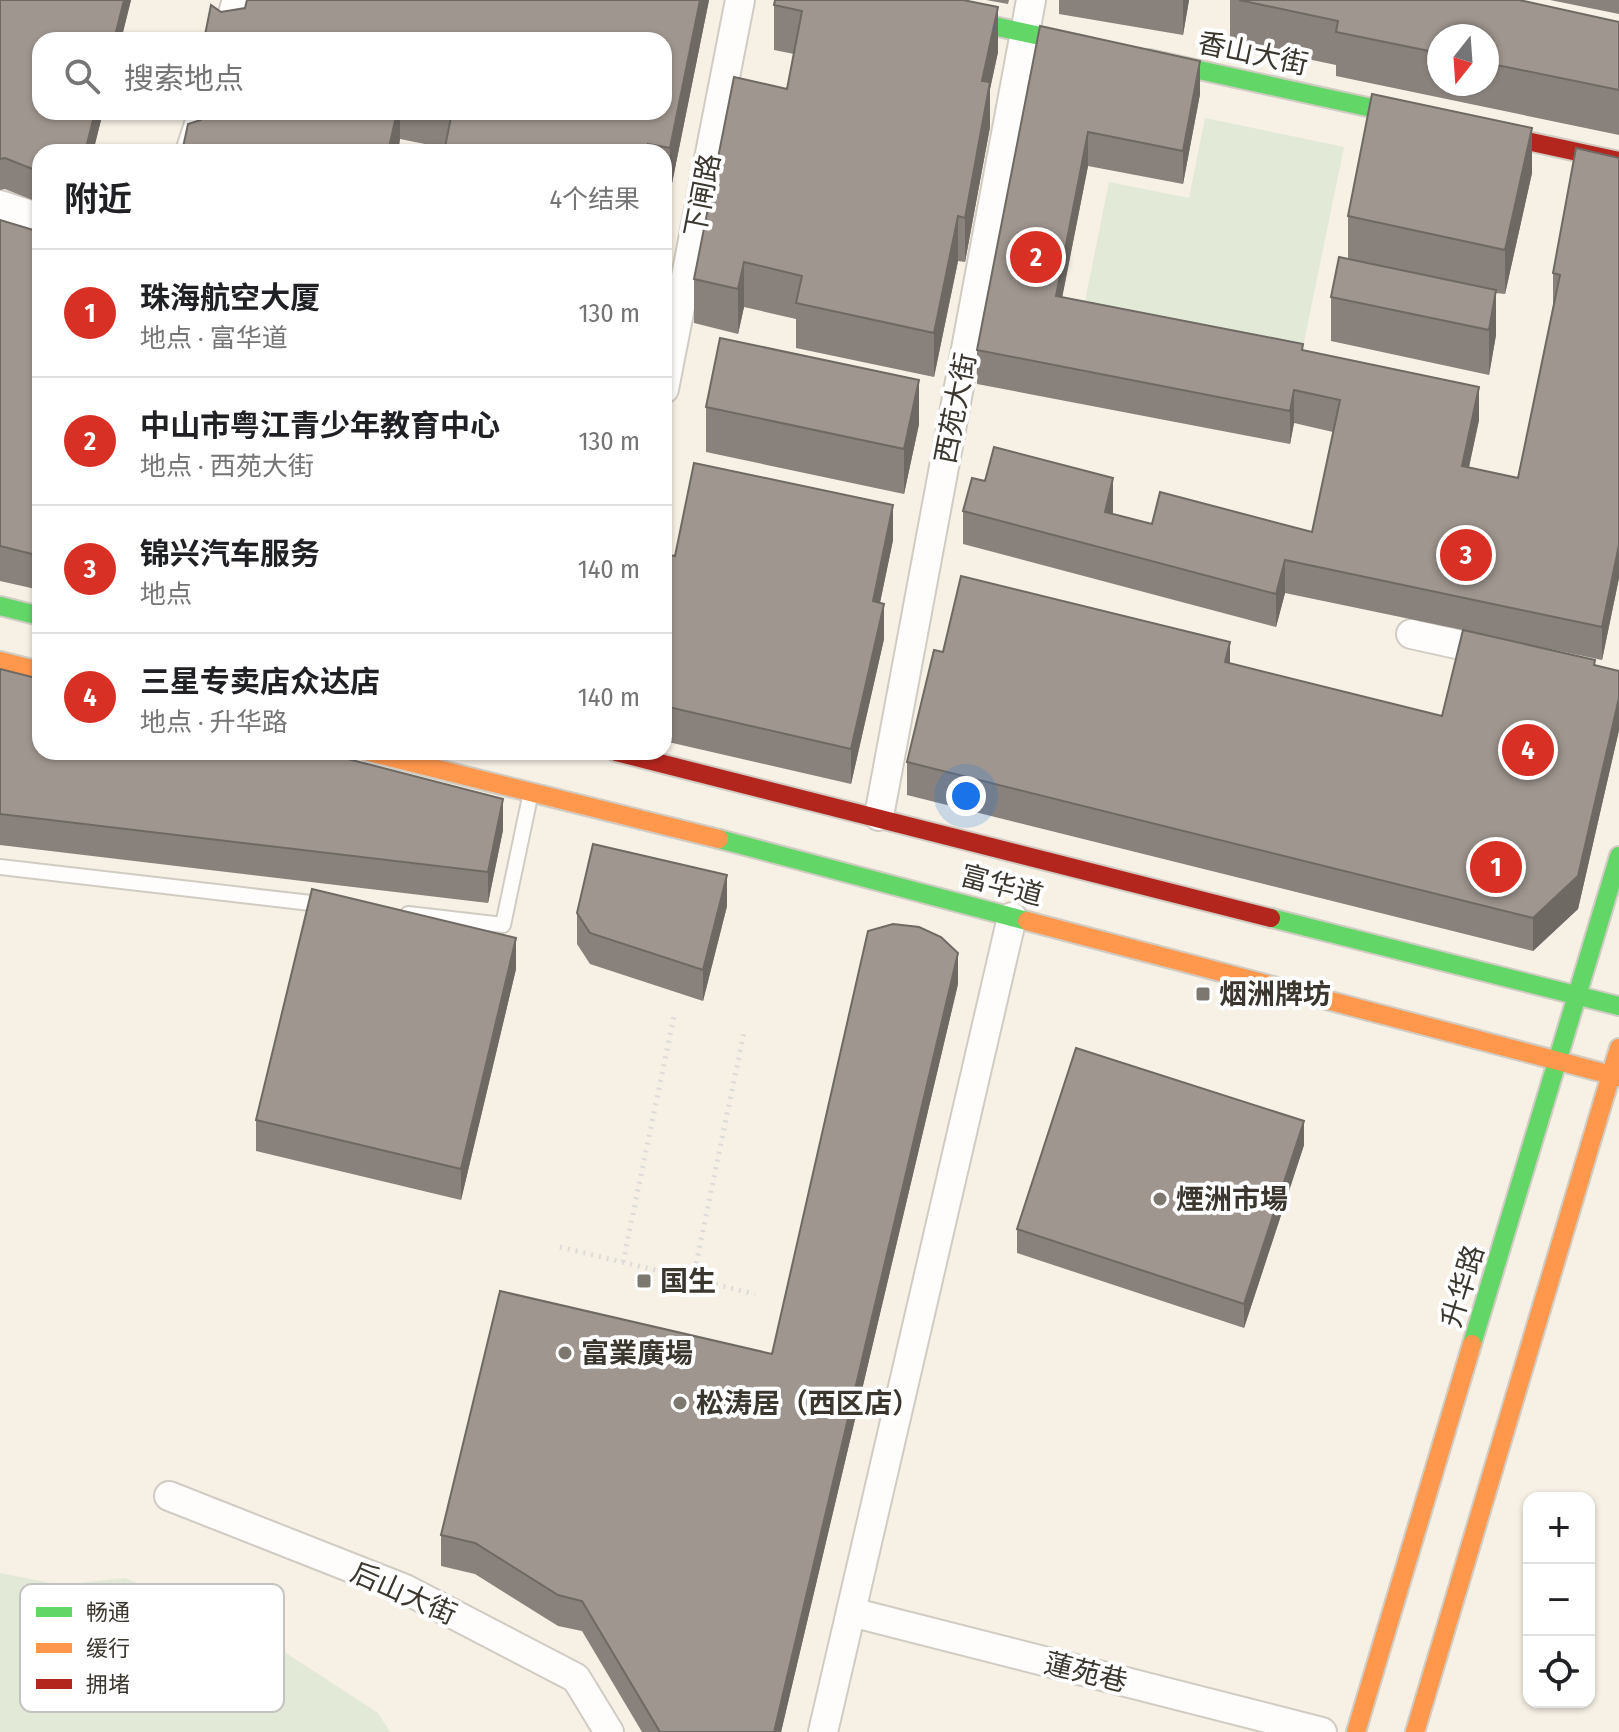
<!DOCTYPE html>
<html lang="zh">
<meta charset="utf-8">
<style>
:root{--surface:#fff;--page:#f2f2f2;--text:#202124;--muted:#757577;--line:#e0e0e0;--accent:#d93025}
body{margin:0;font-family:"Fira Sans Condensed","Noto Sans SC",sans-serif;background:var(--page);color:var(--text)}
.controls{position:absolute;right:24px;bottom:24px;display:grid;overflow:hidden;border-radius:16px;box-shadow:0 2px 6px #0004}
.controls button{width:72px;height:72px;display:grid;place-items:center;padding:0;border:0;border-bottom:2px solid var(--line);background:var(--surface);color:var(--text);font:40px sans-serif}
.compass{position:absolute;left:1427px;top:24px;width:72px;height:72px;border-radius:50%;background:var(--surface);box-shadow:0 2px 6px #0004;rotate:197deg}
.you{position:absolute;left:966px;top:796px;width:28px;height:28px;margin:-20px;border:6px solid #fff;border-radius:50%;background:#1a73e8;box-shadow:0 0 0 12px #1a73e833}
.badge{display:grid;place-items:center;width:52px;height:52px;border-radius:50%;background:var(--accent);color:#fff;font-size:26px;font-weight:700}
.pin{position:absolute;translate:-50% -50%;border:4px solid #fff;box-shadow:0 2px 8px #0006}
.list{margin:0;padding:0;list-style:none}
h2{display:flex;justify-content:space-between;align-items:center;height:104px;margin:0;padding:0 32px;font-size:34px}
h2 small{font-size:26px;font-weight:400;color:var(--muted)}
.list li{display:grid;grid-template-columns:52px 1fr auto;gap:24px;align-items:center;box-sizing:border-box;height:128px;padding:0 32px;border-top:2px solid var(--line)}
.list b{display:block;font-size:30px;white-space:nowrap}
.list p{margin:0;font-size:26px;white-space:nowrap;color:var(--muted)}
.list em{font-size:26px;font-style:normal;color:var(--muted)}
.icon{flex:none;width:44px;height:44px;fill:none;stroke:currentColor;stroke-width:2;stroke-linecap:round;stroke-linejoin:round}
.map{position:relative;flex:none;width:1619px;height:1732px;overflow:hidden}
.search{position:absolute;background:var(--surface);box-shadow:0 2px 6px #0004;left:32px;top:32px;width:640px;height:88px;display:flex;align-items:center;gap:20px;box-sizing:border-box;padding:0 28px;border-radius:24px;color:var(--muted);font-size:30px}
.panel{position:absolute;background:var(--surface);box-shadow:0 2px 6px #0004;left:32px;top:144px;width:640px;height:616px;border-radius:24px}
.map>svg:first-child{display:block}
.green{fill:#e2e9d7}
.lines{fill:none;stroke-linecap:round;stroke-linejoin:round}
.lane-casing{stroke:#d1ccc3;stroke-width:18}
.street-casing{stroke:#d1ccc3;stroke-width:32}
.fast-casing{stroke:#d1ccc3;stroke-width:22}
.slow-casing{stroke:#d1ccc3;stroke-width:22}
.jam-casing{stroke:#d1ccc3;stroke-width:22}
.path{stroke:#dddcd8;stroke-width:5;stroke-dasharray:2 6;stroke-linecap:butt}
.lane{stroke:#fefdfb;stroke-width:14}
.street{stroke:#fefdfb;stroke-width:28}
.fast{stroke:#63d668;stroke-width:18}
.slow{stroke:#ff974d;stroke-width:18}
.jam{stroke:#b3261e;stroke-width:18}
.wall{fill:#89817b;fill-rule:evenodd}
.shaded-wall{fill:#6f6964}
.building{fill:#9f968f;stroke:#6f6964;stroke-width:2}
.poi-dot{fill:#7c786f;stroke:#fff;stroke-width:3}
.labels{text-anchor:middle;stroke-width:8;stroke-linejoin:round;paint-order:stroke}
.street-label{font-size:28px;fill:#3b372f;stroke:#fff}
.poi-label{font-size:28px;font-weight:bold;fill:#3b372f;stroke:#fff;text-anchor:start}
.key{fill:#fff;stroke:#c4c3c1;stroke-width:2}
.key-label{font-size:22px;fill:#3b372f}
</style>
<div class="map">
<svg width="1619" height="1732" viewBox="0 0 1619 1732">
<rect width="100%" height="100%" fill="#f6f0e5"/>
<g class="green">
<path d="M1205,118l139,29 -45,219 -218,-45 28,-139 80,16z"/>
<path d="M0,1573l61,12 64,-7 144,64 109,71 12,19h-390z"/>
</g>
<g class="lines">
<g class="lane-casing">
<g id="lane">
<path d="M0,867l328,38"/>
<path d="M408,914l95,11 28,-133"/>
</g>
</g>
<g class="street-casing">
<g id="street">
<path d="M225,40l12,-40"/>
<path d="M190,152l13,-40"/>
<path d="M0,205l40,13"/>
<path d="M664,389l76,-389"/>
<path d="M1411,634l86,19"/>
<path d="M879,816l152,-816"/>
<path d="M169,1496l236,93 171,89 33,54"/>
<path d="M851,1612l471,120"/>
<path d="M823,1732l189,-815"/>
</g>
</g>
<g class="fast-casing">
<g id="fast">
<path d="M875,0l215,47"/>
<path d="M1149,59l273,60"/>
<path d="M0,606l40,10"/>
<path d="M719,839l308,82"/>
<path d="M1271,918l348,88"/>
<path d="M1472,1344l147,-488"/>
</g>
</g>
<g class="slow-casing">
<g id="slow">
<path d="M0,661l40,10"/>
<path d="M369,752l350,87"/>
<path d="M1027,921l592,156"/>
<path d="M1356,1732l116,-388"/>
<path d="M1415,1732l204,-684"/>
</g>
</g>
<g class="jam-casing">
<g id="jam">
<path d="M1481,131l138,30"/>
<path d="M616,752l655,166"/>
</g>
</g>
<g class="path">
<path d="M560,1247l195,47"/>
<path d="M623,1262l51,-246"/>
<path d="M693,1279l51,-247"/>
</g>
<use href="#lane" class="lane"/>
<use href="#street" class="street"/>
<use href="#fast" class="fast"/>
<use href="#slow" class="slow"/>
<use href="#jam" class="jam"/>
</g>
<g class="wall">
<path d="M0,0h131l-10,40h-81v72h63l-10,40h-53v51l-35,-14 -5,1z"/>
<path d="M247,0h462l-39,193 -6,-1v-40h-220l1,-4 -45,-9 -2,13h-216l24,-40h458l-443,-100 24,-4z"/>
<path d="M986,0h23l-1,4z"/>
<path d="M1059,0h130l-6,35 -124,-21z"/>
<path d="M1230,0h289l100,22v113l-283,-59v-11l-106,-22zM1439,36h48v48h-48z"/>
<path d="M1550,0h69v14z"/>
<path d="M774,5l224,47 -8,37v38l-25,135 -7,-1 -24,116 -138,-29v-29l-52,-12 -6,27 -44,-11v-44l93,-190 7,-35 -20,-4z"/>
<path d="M1040,26l160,68 -17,90 -95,-18 -26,131 241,53 176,70 -10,47 49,11 35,-172v-33l66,-115v420l-17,82 -138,-29 155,40v59l-41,179 -45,42 -626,-156v-33l36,-110 287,11 212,53 21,-86 -178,-37 -9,34 -313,-83v-33l150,1v2l39,10 160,8 21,-100 -39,-9 -4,21 -313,-60v-34z"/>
<path d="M1532,173l-27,121 -9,-1v42l-7,40 -158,-34v-44l17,-38v-43z"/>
<path d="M0,220l40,12v358l-40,-9z"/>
<path d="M706,407l213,17 -15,70 -198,-42z"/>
<path d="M893,540l-13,63 4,36 -33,145 -187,-43v-187l11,2z"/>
<path d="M0,669l503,161 -15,73 -488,-58z"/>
<path d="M727,906l-24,95 -113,-37 -13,-20v-31z"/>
<path d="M516,969l-55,231 -205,-49v-31z"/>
<path d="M958,984l-177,748h-139l-60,-101 -24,-5 -83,-52 -34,-8v-31l331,-181z"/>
<path d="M1304,1145l-60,183 -227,-75v-24z"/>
</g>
<g class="shaded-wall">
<path d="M124,0h7l-10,40h-7z"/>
<path d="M700,0h9l-39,193v-45z"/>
<path d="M1183,0h6l-6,35z"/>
<path d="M998,7v45l-8,37v38l-25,135v-44l17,-137z"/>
<path d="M1200,61v33l-17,90v-33z"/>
<path d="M95,112h8l-10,40h-8z"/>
<path d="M397,112h3v27l-2,13h-10z"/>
<path d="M1532,128v45l-27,121v-44z"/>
<path d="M1088,132v34l-32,163v-33z"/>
<path d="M958,216v45l-24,116v-44z"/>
<path d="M744,262v45l-6,27v-45z"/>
<path d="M1496,290v45l-7,40v-45z"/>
<path d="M919,380v44l-15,70v-45z"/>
<path d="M1479,387v33l-17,79v-33z"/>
<path d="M1294,390v33l-4,21v-33z"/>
<path d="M1113,478v34l-8,33v-33z"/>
<path d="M893,505v35l-20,96v-35z"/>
<path d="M1619,545v33l-17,82v-33z"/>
<path d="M1285,560v33l-9,34v-33z"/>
<path d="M884,604v35l-33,145v-35z"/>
<path d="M1230,642v32l-5,-12z"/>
<path d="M1619,698v32l-41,179 -45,42v-33z"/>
<path d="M503,799v31l-15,73v-31z"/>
<path d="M727,875v31l-24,95v-31z"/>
<path d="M516,938v31l-55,231v-31z"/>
<path d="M958,953v31l-177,748h-7z"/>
<path d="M1304,1121v24l-60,183v-24z"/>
</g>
<g class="building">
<path d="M0,0h124l-10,40h-74v72h55l-10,40h-45v20l-35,-14 -5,1z"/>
<path d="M247,0h453l-30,148 -22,-4 -1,8h-203l8,-40h212v-72h-460l7,-35 10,7 24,-4z"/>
<path d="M775,0h188l35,7 -16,74 8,1 -25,136 -7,-2 -24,117 -138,-30 6,-27 -58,-14 -6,27 -44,-10 40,-202 53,12 15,-78 -28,-6z"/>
<path d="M1239,0h280l100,22v68l-132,-27v-27h-48v17l-103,-21 2,-11z"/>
<path d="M1040,26l160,35 -17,90 -95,-19 -32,164 247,48 -1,6 177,37 -17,79 56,12 42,-203 -7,-2 23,-125 43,10v387l-17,82 -317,-67 -9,34 -313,-83 9,-33 13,3 9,-34 119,31 -8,34 47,12 8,-32 152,40 28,-132 -46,-10 -4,21 -313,-61z"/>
<path d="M1372,94l160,34 -27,122 -157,-34z"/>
<path d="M206,112h191l-9,40h-206l6,-28 13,-4z"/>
<path d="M0,220l40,12v324l-40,-10z"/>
<path d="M1339,257l157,33 -7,40 -158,-33z"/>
<path d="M720,338l199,42 -15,69 -198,-42z"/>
<path d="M694,463l199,42 -20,96 11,3 -33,145 -187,-43v-152l11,2z"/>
<path d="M961,576l269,66 -5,20 217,54 21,-86 132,30 -1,5 25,6v27l-41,178 -45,42 -626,-156 27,-112 9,2z"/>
<path d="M0,669l40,10v73h281l182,47 -15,73 -488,-58z"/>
<path d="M593,844l134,31 -24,95 -113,-37 -13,-20z"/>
<path d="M312,889l204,49 -55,231 -205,-49z"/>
<path d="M893,924l26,3 22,10 17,16 -184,779h-114l-78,-131 -24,-6 -83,-52 -34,-8 59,-244 272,63 96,-423z"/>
<path d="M1076,1048l228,73 -60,183 -227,-75z"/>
</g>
<g class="poi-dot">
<rect x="1195" y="986" width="16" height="16" rx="4"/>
<circle cx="1160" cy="1199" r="8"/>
<rect x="636" y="1273" width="16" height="16" rx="4"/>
<circle cx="565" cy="1353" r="8"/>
<circle cx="680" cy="1403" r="8"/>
</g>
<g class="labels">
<g class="street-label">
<text transform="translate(1253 53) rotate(12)" y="10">香山大街</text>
<text transform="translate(702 195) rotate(-79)" y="10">下闸路</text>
<text transform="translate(955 408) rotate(-79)" y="10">西苑大街</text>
<text transform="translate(1002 885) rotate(15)" y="10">富华道</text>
<text transform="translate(1462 1286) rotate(-73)" y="10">升华路</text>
<text transform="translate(404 1593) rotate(24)" y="10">后山大街</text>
<text transform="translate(1086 1672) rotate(14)" y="10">蓮苑巷</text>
</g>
<g class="poi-label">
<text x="1219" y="1004">烟洲牌坊</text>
<text x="1176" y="1209">煙洲市場</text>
<text x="660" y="1291">国生</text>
<text x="581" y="1363">富業廣場</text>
<text x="696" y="1413">松涛居（西区店）</text>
</g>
</g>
<rect x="20" y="1584" width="264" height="128" rx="12" class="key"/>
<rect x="36" y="1607" width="36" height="10" fill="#63d668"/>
<rect x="36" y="1643" width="36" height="10" fill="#ff974d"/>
<rect x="36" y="1679" width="36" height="10" fill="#b3261e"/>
<g class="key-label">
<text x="86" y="1620">畅通</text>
<text x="86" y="1656">缓行</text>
<text x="86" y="1692">拥堵</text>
</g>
</svg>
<div class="controls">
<button>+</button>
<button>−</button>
<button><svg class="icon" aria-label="locate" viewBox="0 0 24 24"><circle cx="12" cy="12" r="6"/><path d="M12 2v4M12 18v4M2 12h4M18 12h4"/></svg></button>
</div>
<svg class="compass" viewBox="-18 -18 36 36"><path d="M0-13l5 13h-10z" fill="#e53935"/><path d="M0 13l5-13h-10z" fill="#757577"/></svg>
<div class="you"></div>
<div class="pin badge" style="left:1496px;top:867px">1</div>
<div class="pin badge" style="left:1036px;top:257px">2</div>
<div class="pin badge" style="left:1466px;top:555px">3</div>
<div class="pin badge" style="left:1528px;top:750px">4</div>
<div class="search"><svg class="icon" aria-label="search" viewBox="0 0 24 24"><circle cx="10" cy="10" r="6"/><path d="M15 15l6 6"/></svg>搜索地点</div>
<section class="panel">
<h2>附近<small>4个结果</small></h2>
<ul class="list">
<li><span class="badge">1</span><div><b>珠海航空大厦</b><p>地点 · 富华道</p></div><em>130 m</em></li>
<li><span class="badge">2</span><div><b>中山市粤江青少年教育中心</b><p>地点 · 西苑大街</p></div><em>130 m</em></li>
<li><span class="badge">3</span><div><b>锦兴汽车服务</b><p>地点</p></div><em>140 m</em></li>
<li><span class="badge">4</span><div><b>三星专卖店众达店</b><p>地点 · 升华路</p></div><em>140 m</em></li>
</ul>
</section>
</div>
